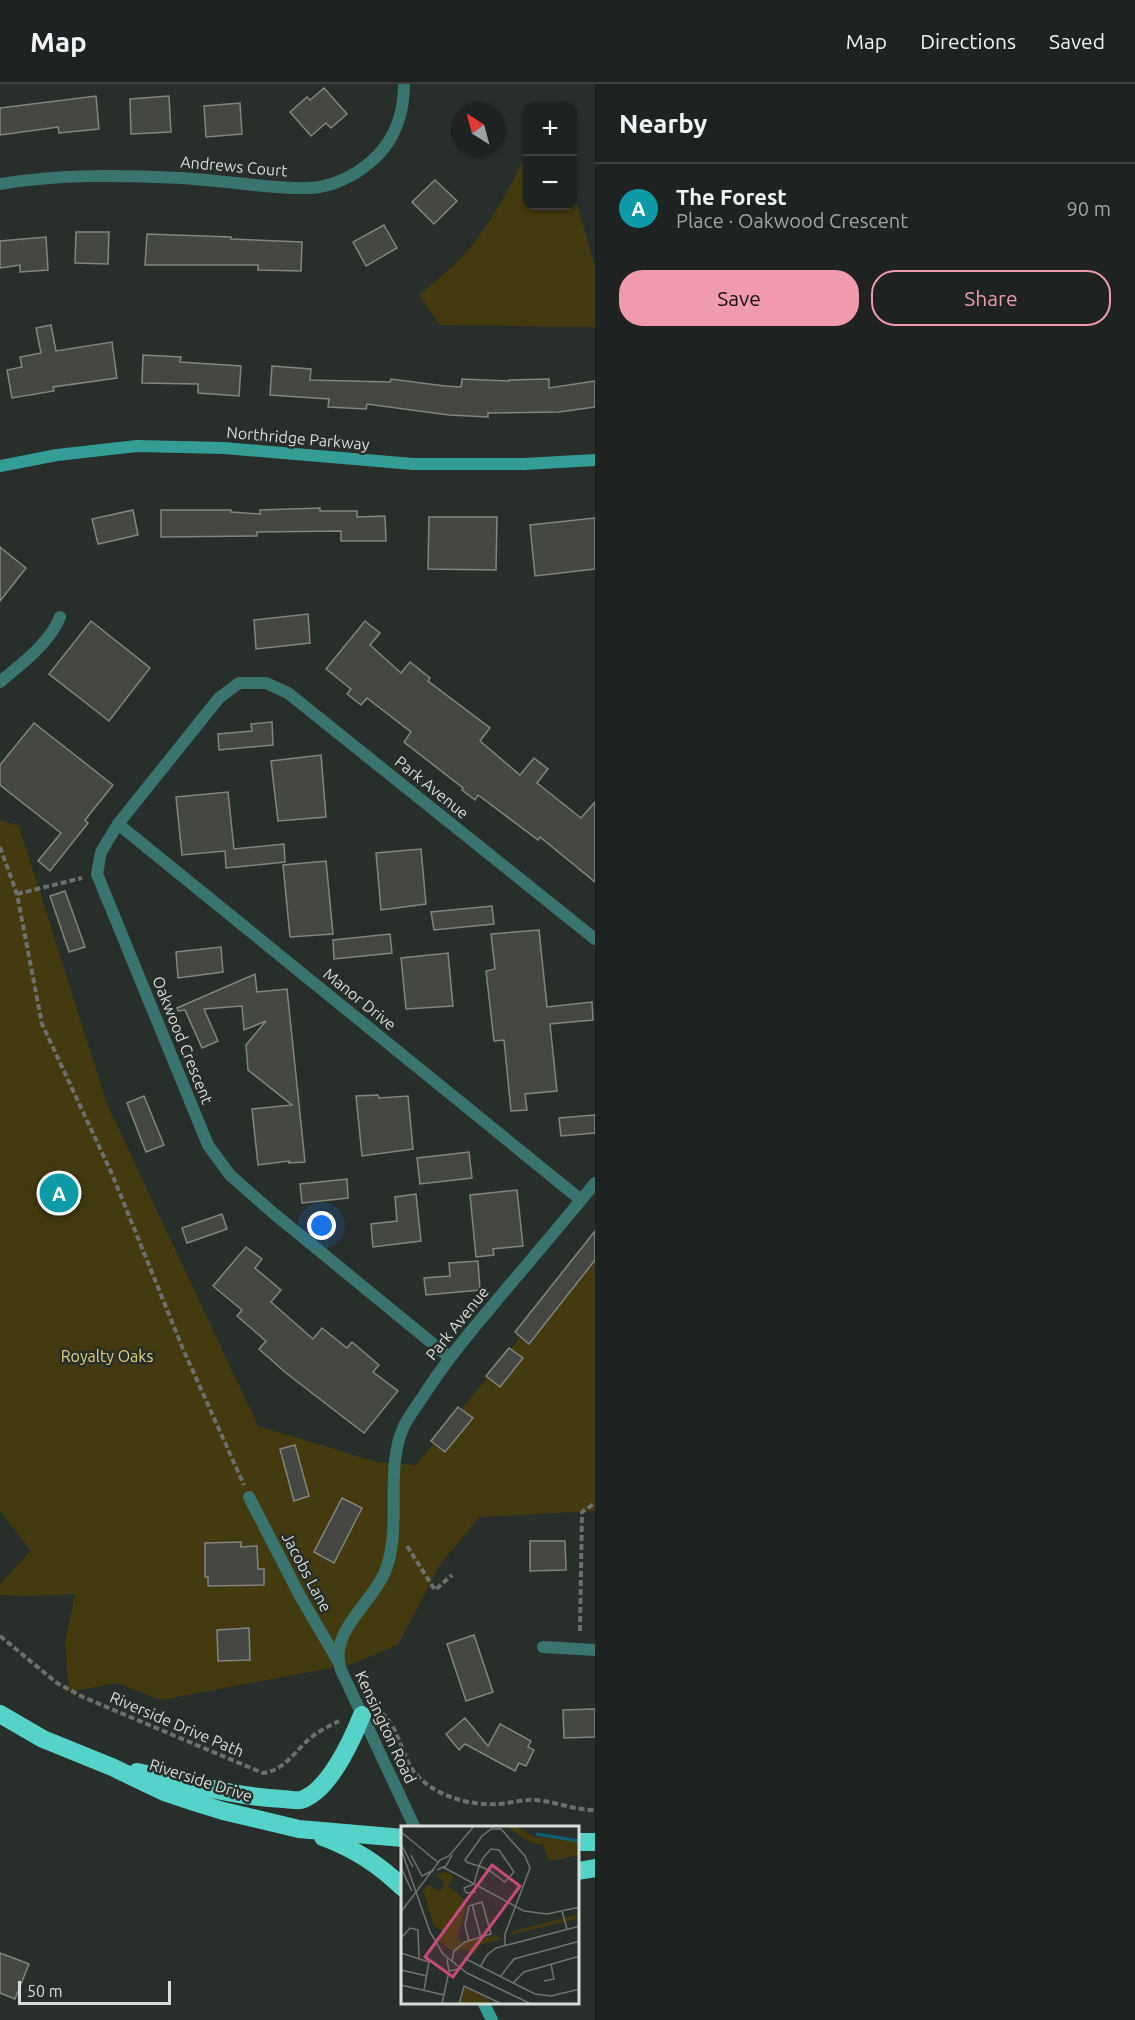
<!DOCTYPE html>
<meta charset="utf-8">
<style>
:root{--surface:#1e2220;--page:#262a29;--text:#f1f3f6;--muted:#a1a4a5;--line:#3c3f3e;--accent:#f29aad}
body{margin:0;font-family:Ubuntu,sans-serif;background:var(--page);color:var(--text)}
.controls{position:absolute;right:18px;top:18px;display:grid;overflow:hidden;border-radius:12px;box-shadow:0 2px 4px #0004}
.controls button{width:54px;height:54px;display:grid;place-items:center;padding:0;border:0;border-bottom:2px solid var(--line);background:var(--surface);color:var(--text);font:30px sans-serif}
.compass{position:absolute;left:451px;top:18px;width:54px;height:54px;border-radius:50%;background:var(--surface);box-shadow:0 2px 4px #0004;rotate:324deg}
.scale{position:absolute;left:18px;bottom:15px;width:153px;box-sizing:border-box;padding-left:6px;border:3px solid #d9ddda;border-top:0;font-size:16px;line-height:21px;white-space:nowrap;color:#d9ddda;-webkit-text-stroke:4px #282e2a;paint-order:stroke}
.you{position:absolute;left:322px;top:1142px;width:21px;height:21px;margin:-15px;border:4px solid #fff;border-radius:50%;background:#1a73e8;box-shadow:0 0 0 9px #1a73e833}
.badge{display:grid;place-items:center;width:39px;height:39px;border-radius:50%;background:var(--accent);color:#fff;font-size:20px;font-weight:700}
.pin{position:absolute;translate:-50% -50%;border:3px solid #fff;box-shadow:0 2px 6px #0006}
.list{margin:0;padding:0;list-style:none}
h2{display:flex;justify-content:space-between;align-items:center;height:78px;margin:0;padding:0 24px;font-size:26px}
h2 small{font-size:20px;font-weight:400;color:var(--muted)}
.list li{display:grid;grid-template-columns:39px 1fr auto;gap:18px;align-items:center;box-sizing:border-box;height:90px;padding:0 24px;border-top:2px solid var(--line)}
.list b{display:block;font-size:22px;white-space:nowrap}
.list p{margin:0;font-size:20px;white-space:nowrap;color:var(--muted)}
.list em{font-size:20px;font-style:normal;color:var(--muted)}
.actions{display:flex;gap:12px;padding:18px 24px}
.actions a{flex:1;padding:14px 0;border:2px solid var(--accent);border-radius:24px;text-align:center;font-size:21px;color:var(--accent)}
.actions .main{background:var(--accent);color:#111}
.map{position:relative;flex:none;width:595px;height:1936px;overflow:hidden}
header{display:flex;align-items:center;gap:36px;box-sizing:border-box;height:84px;padding:0 30px;background:var(--surface);border-bottom:2px solid var(--line)}
header strong{font-size:28px}
nav{display:flex;gap:33px;margin-inline-start:auto;font-size:21px}
main{display:flex}
aside{flex:1;background:var(--surface)}
.map>svg:first-child{display:block}
.green{fill:#433a10}
.building{fill:#454842;stroke:#83867f;stroke-width:1.5}
.lines{fill:none;stroke-linecap:round;stroke-linejoin:round}
.path{stroke:#6b706d;stroke-width:4;stroke-dasharray:6 3;stroke-linecap:butt}
.street{stroke:#39746f;stroke-width:12}
.secondary{stroke:#349d95;stroke-width:12}
.highway{stroke:#56d3c9;stroke-width:18}
.labels{text-anchor:middle;stroke-width:5;stroke-linejoin:round;paint-order:stroke}
.street-label{font-size:16px;fill:#d9ddda;stroke:#282e2a}
.park-label{font-size:16px;fill:#e6d27b;stroke:#282e2a}
.inset-river{fill:none;stroke:#0a6275;stroke-width:3}
.inset-road{fill:none;stroke:#6f7470;stroke-width:1.5}
.view{fill:#c8497b;fill-opacity:0.15;stroke:#c8497b;stroke-width:3}
.inset-edge{fill:none;stroke:#d9ddda;stroke-width:3}
</style>
<header>
<strong>Map</strong>
<nav><a>Map</a><a>Directions</a><a>Saved</a></nav>
</header>
<main>
<div class="map">
<svg width="595" height="1936" viewBox="0 0 595 1936">
<rect width="100%" height="100%" fill="#282e2a"/>
<g class="green">
<path d="M527,69l1,53h44l1,-15 22,75v61l-155,-2 -21,-30c18,-15 36,-29 51,-47 23,-29 41,-62 57,-95z"/>
<path d="M0,736l19,6 88,278 151,322 119,36 39,3 179,-219v265l-116,6 -40,49 -41,79 -46,19 -191,36 -44,-17 -48,9 -4,-50 10,-48 -47,2 -28,-1v-11l31,-33 -31,-40z"/>
</g>
<g class="building">
<path d="M324,4l23,26 -16,14 -5,-5 -15,13 -21,-24 17,-15 3,3z"/>
<path d="M96,12l3,33 -40,4 -1,-6 -58,8v-27z"/>
<path d="M169,12l2,36 -40,2 -1,-35z"/>
<path d="M240,19l2,31 -36,3 -2,-31z"/>
<path d="M435,96l22,21 -23,23 -22,-22z"/>
<path d="M384,141l13,23 -31,18 -13,-24z"/>
<path d="M76,148h33l-1,32 -33,-1z"/>
<path d="M147,150l84,3v2l71,3 -1,29 -43,-1v-5h-113z"/>
<path d="M46,153l2,33 -28,2v-7l-20,3v-27z"/>
<path d="M51,241l5,26 56,-9 5,36 -64,9 1,4 -42,7 -5,-28 15,-3 -2,-10 21,-4 -5,-25z"/>
<path d="M143,271l38,2 -1,5 61,4 -2,30 -41,-3v-9l-56,-1z"/>
<path d="M272,282l39,3 -1,11 80,2 1,-3 54,7 16,1 1,-8 47,2v-1l40,-1v9l46,-7v26l-36,5 -71,1v4l-39,-2 -82,-11 -1,5 -38,-2 1,-8 -59,-4z"/>
<path d="M320,424v3h37v6l28,-1 1,25h-45v-10l-84,1v4l-96,1v-27h70v2l29,2v-4z"/>
<path d="M133,426l5,25 -40,9 -6,-25z"/>
<path d="M429,433h68l-1,53 -68,-1z"/>
<path d="M595,434v51l-60,7 -5,-51z"/>
<path d="M0,463l26,21 -26,33z"/>
<path d="M308,530l2,29 -54,6 -2,-29z"/>
<path d="M91,537l59,47 -41,53 -60,-47z"/>
<path d="M365,537l15,12 -10,12 31,28 9,-11 20,16 -2,3 62,47 -10,13 40,34 14,-17 14,11 -11,14 44,35 14,-16v80l-55,-45 -2,3 -60,-45 -3,5 -13,-10 1,-2 -59,-46 7,-10 -44,-34 -6,7 -14,-11 4,-5 -25,-20z"/>
<path d="M272,638l1,23 -54,5 -1,-16 34,-3 -1,-7z"/>
<path d="M34,639l79,62 -28,35 3,3 -38,48 -12,-10 23,-28 -61,-48v-20z"/>
<path d="M321,671l5,62 -48,4 -7,-60z"/>
<path d="M228,708l6,57 50,-5 1,18 -59,6 -1,-17 -43,4 -6,-58z"/>
<path d="M421,765l5,55 -45,6 -5,-57z"/>
<path d="M326,777l7,73 -43,3 -7,-72z"/>
<path d="M65,807l20,56 -16,5 -19,-56z"/>
<path d="M492,822l2,18 -60,6 -3,-18z"/>
<path d="M539,846l8,77 45,-5 1,18 -43,4 7,67 -32,3 2,16 -16,1 -7,-71 -10,1 -8,-70 9,-2 -4,-35z"/>
<path d="M390,850l2,19 -58,6 -1,-19z"/>
<path d="M221,863l2,25 -45,6 -2,-26z"/>
<path d="M448,869l5,53 -47,3 -5,-51z"/>
<path d="M255,890l2,18 30,-3 18,173 -16,1v-2l-31,4 -6,-56 40,-4 -44,-35 -2,-25 20,-24 -22,9 -2,-24 -38,3 14,32 -16,7 -17,-38 -7,1 -1,-3z"/>
<path d="M378,1011l1,3 29,-2 5,53 -51,7 -6,-60z"/>
<path d="M144,1012l20,49 -18,7 -19,-49z"/>
<path d="M595,1031v18l-34,3 -2,-18z"/>
<path d="M469,1068l3,26 -52,6 -3,-26z"/>
<path d="M347,1095l1,19 -46,5 -2,-19z"/>
<path d="M517,1106l6,56 -30,3 1,6 -18,2 -6,-62z"/>
<path d="M416,1110l5,47 -48,6 -2,-23 26,-3 -2,-24z"/>
<path d="M222,1130l5,15 -40,14 -5,-15z"/>
<path d="M595,1147v29l-66,84 -14,-12z"/>
<path d="M246,1163l16,12 -7,9 26,22 -10,12 42,37 9,-11 25,20 5,-6 27,23 -6,7 25,19 -34,42 -78,-60 -27,-24 7,-8 -29,-25 5,-6 -29,-24z"/>
<path d="M478,1177l2,29 -54,5 -2,-17 26,-2 -1,-13z"/>
<path d="M509,1264l14,10 -23,29 -14,-11z"/>
<path d="M458,1323l15,11 -28,34 -14,-11z"/>
<path d="M295,1361l14,51 -15,5 -14,-52z"/>
<path d="M342,1414l20,10 -28,55 -20,-11z"/>
<path d="M530,1457h35l1,29 -36,1z"/>
<path d="M241,1458v5l16,-1 1,23h6v16l-56,1v-9h-3v-34z"/>
<path d="M249,1544l1,32 -32,1 -1,-31z"/>
<path d="M474,1551l19,57 -27,9 -19,-57z"/>
<path d="M595,1625v28l-31,1 -1,-28z"/>
<path d="M465,1634l23,28 12,-22 31,17 -3,6 6,3 -8,16 -7,-3 -4,8 -50,-27 -6,6 -13,-16z"/>
<path d="M0,1869l29,11 -14,35 -15,-6z"/>
</g>
<g class="lines">
<g class="path">
<path d="M0,763l17,47 25,130 70,150 71,175 61,136"/>
<path d="M17,810l65,-16"/>
<path d="M407,1462l28,44 17,-15"/>
<path d="M580,1547l2,-119 13,-9"/>
<path d="M0,1552l57,47 26,14 180,76c21,-3 29,-18 43,-31 9,-9 21,-15 33,-21"/>
<path d="M381,1629c17,11 21,44 34,60 19,23 55,33 84,31 12,-1 24,-5 37,-4 20,2 39,10 59,10"/>
</g>
<g class="street">
<path d="M0,100c60,-10 121,-9 182,-6 28,2 55,5 82,8 18,1 38,4 55,1 23,-4 43,-16 59,-32 19,-20 26,-44 26,-71"/>
<path d="M0,598c22,-19 49,-38 60,-65"/>
<path d="M118,740l463,376"/>
<path d="M449,1273l-177,-145 -42,-37 -22,-30 -111,-271 4,-22 17,-28 101,-126 20,-15h27l22,10 307,246"/>
<path d="M249,1413l51,99 38,65"/>
<path d="M543,1563l52,3"/>
<path d="M415,1744l-74,-158c-13,-37 29,-65 43,-96 20,-45 -1,-103 20,-148 5,-10 13,-21 20,-31 19,-30 40,-56 63,-83 36,-43 73,-86 108,-129"/>
</g>
<g class="secondary">
<path d="M0,382l57,-11 80,-9 87,2 189,16h111l71,-4"/>
<path d="M484,1920l8,16"/>
</g>
<g class="highway">
<path d="M0,1630l43,25 69,28 52,25 30,10 29,9 76,18 104,9"/>
<path d="M137,1688c48,10 97,25 146,27 5,0 13,2 18,1 28,-9 51,-60 61,-85"/>
<path d="M323,1753c30,11 58,29 80,51"/>
<path d="M578,1758h17"/>
<path d="M578,1787l17,-3"/>
</g>
</g>
<g class="labels">
<g class="street-label">
<text transform="translate(234 82) rotate(5)" y="6">Andrews Court</text>
<text transform="translate(298 354) rotate(5)" y="6">Northridge Parkway</text>
<text transform="translate(432 703) rotate(39)" y="6">Park Avenue</text>
<text transform="translate(360 915) rotate(39)" y="6">Manor Drive</text>
<text transform="translate(183 956) rotate(68)" y="6">Oakwood Crescent</text>
<text transform="translate(457 1239) rotate(-51)" y="6">Park Avenue</text>
<text transform="translate(307 1488) rotate(62)" y="6">Jacobs Lane</text>
<text transform="translate(177 1640) rotate(23)" y="6">Riverside Drive Path</text>
<text transform="translate(386 1643) rotate(65)" y="6">Kensington Road</text>
<text transform="translate(201 1696) rotate(18)" y="6">Riverside Drive</text>
</g>
<g class="park-label">
<text x="107" y="1278">Royalty Oaks</text>
</g>
</g>
<g transform="translate(401 1742)">
<rect width="178" height="178" fill="#282e2a"/>
<path d="M104,0h12l17,11 34,1 11,5v12l-30,6 -6,-16 -11,-2zM42,46l11,4 -6,10 19,15 -9,36 4,6 34,-8 6,5 -20,4 -8,11 -9,-6 -11,3 -14,-9 3,-12 -9,-5 -11,-35 6,-7 8,7 4,-1 3,-8 -8,-7zM178,88l-3,5 -66,16 4,-4zM63,161l26,13 -2,3 -28,1z" fill="#433a10"/>
<path class="inset-river" d="M135,8l44,7"/>
<path class="inset-road" d="M0,6l38,31M0,18l12,23M0,23l29,83 13,22 24,19 64,31M10,29l11,21 12,-6M42,41l81,44 23,3 33,-7M0,42l11,23M36,44l9,-4 6,-11M75,66l-10,1 -2,-5 10,-4 5,-18 4,-8 8,-9 8,1 15,22 -9,10 -15,-11 -6,-3 -5,-2 -7,-2 -5,-2 -2,-2 17,-24 9,-7h10l24,27 5,12 -25,66v12M71,78l9,34M161,85l5,18M0,86l39,-52 9,-4 25,-30M0,112l9,-10 8,2 1,28M0,127l28,9 -5,28M63,132l71,36 16,2 29,-7M46,133l2,12 9,-2M51,135l2,-10 11,-9 26,-8 -9,-32 -13,4 -4,19 4,16M79,141l7,-12 9,-7 84,-22M0,144l26,6M99,151l14,-18 66,-18M143,155l10,-2 -3,-15M112,157l11,-11 56,-16M0,159l43,10M41,178l7,-33M58,178l5,-18 38,18"/>
<path class="view" d="M91,39l28,21 -67,91 -28,-20z"/>
<rect width="178" height="178" class="inset-edge"/>
</g>
</svg>
<div class="controls">
<button>+</button>
<button>−</button>
</div>
<svg class="compass" viewBox="-18 -18 36 36"><path d="M0-13l5 13h-10z" fill="#e53935"/><path d="M0 13l5-13h-10z" fill="#a1a4a5"/></svg>
<div class="scale">50 m</div>
<div class="you"></div>
<div class="pin badge" style="left:59px;top:1109px;background:#0f9aa8">A</div>
</div>
<aside>
<h2>Nearby<small></small></h2>
<ul class="list">
<li><span class="badge" style="background:#0f9aa8">A</span><div><b>The Forest</b><p>Place · Oakwood Crescent</p></div><em>90 m</em></li>
</ul>
<div class="actions"><a class="main">Save</a><a>Share</a></div>
</aside>
</main>
